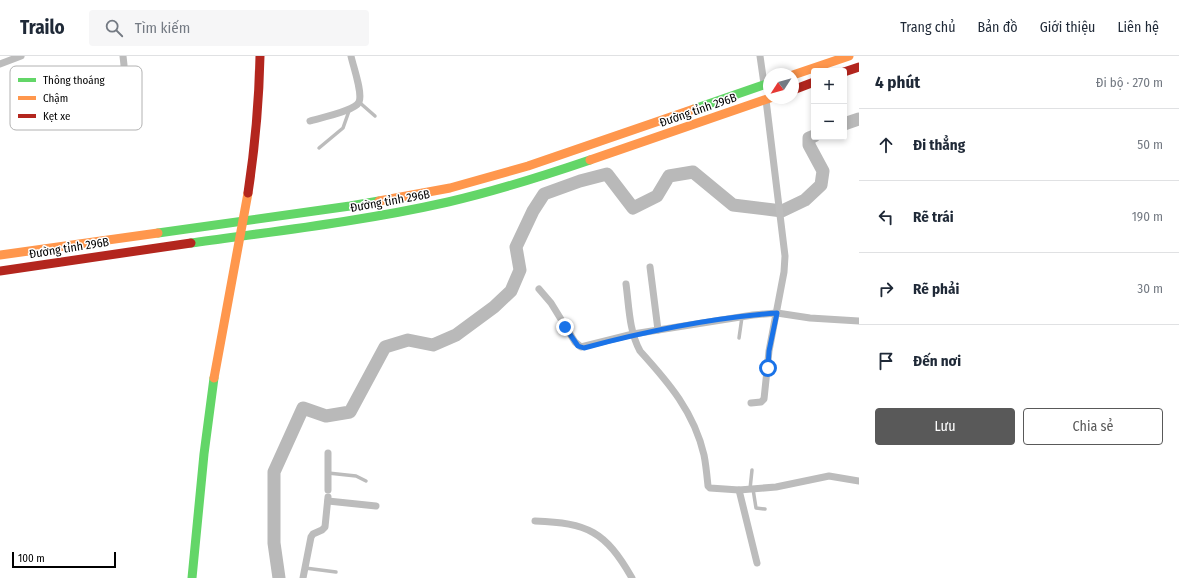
<!DOCTYPE html>
<html lang="vi">
<meta charset="utf-8">
<style>
:root{--surface:#fff;--page:#f6f6f7;--text:#1f2937;--muted:#747a83;--line:#e0e1e3;--accent:#595959}
body{margin:0;font-family:"Fira Sans Condensed",sans-serif;background:var(--page);color:var(--text)}
.controls{position:absolute;right:12px;top:12px;display:grid;overflow:hidden;border-radius:4px;box-shadow:0 2px 6px #0003}
.controls button{width:36px;height:36px;display:grid;place-items:center;padding:0;border:0;border-bottom:1px solid var(--line);background:var(--surface);color:var(--text);font:20px sans-serif}
.compass{position:absolute;left:763px;top:12px;width:36px;height:36px;border-radius:50%;background:var(--surface);box-shadow:0 2px 6px #0003;rotate:234deg}
.scale{position:absolute;left:12px;bottom:10px;width:104px;box-sizing:border-box;padding-left:4px;border:2px solid #000;border-top:0;font-size:11px;line-height:14px;white-space:nowrap;color:#000;-webkit-text-stroke:3px #fff;paint-order:stroke}
.stop{position:absolute;width:12px;height:12px;margin:-9px;border:3px solid #1a73e8;border-radius:50%;background:#fff}
.stop.end{background:#1a73e8;border-color:#fff;box-shadow:0 1px 4px #0008}
.list{margin:0;padding:0;list-style:none}
h2{display:flex;justify-content:space-between;align-items:center;height:52px;margin:0;padding:0 16px;font-size:17px}
h2 small{font-size:13px;font-weight:400;color:var(--muted)}
.list li{display:grid;grid-template-columns:26px 1fr auto;gap:12px;align-items:center;box-sizing:border-box;height:72px;padding:0 16px;border-top:1px solid var(--line)}
.list b{display:block;font-size:15px;white-space:nowrap}
.list em{font-size:13px;font-style:normal;color:var(--muted)}
.actions{display:flex;gap:8px;padding:12px 16px}
.actions a{flex:1;padding:9px 0;border:1px solid var(--accent);border-radius:4px;text-align:center;font-size:14px;color:var(--accent)}
.actions .main{background:var(--accent);color:#fff}
.icon{flex:none;width:22px;height:22px;fill:none;stroke:currentColor;stroke-width:2;stroke-linecap:round;stroke-linejoin:round}
.map{position:relative;flex:none;width:859px;height:522px;overflow:hidden}
header{display:flex;align-items:center;gap:24px;box-sizing:border-box;height:56px;padding:0 20px;background:var(--surface);border-bottom:1px solid var(--line)}
header strong{font-size:19px}
nav{display:flex;gap:22px;margin-inline-start:auto;font-size:14px}
.search{width:280px;height:36px;background:var(--page);display:flex;align-items:center;gap:10px;box-sizing:border-box;padding:0 14px;border-radius:4px;color:var(--muted);font-size:15px}
main{display:flex}
aside{flex:1;background:var(--surface)}
.map>svg:first-child{display:block}
.lines{fill:none;stroke-linecap:round;stroke-linejoin:round}
.river{stroke:#b9b9b9;stroke-width:13}
.lane{stroke:#bcbcbc;stroke-width:3.5}
.street{stroke:#bcbcbc;stroke-width:7}
.fast{stroke:#63d668;stroke-width:9}
.slow{stroke:#ff974d;stroke-width:9}
.jam{stroke:#b3261e;stroke-width:9}
.route{stroke:#1a73e8;stroke-width:5}
.labels{text-anchor:middle;stroke-width:3;stroke-linejoin:round;paint-order:stroke}
.street-label{font-size:12px;fill:#000;stroke:#fff}
.key{fill:#fff;stroke:#b2b2b2;stroke-width:1}
.key-label{font-size:11px;fill:#000}
</style>
<header>
<strong>Trailo</strong>
<div class="search"><svg class="icon" aria-label="search" viewBox="0 0 24 24"><circle cx="10" cy="10" r="6"/><path d="M15 15l6 6"/></svg>Tìm kiếm</div>
<nav><a>Trang chủ</a><a>Bản đồ</a><a>Giới thiệu</a><a>Liên hệ</a></nav>
</header>
<main>
<div class="map">
<svg width="859" height="522" viewBox="0 0 859 522">
<rect width="100%" height="100%" fill="#fff"/>
<g class="lines">
<g class="river">
<path d="M844,68l15,-5"/>
<path d="M279,522l-5,-35v-71l29,-64 23,8 24,-4 35,-65 23,-7 25,5 23,-10 38,-28 17,-16 9,-21 -4,-23 17,-36 11,-17 36,-13 27,-7 26,34 24,-12 12,-20 24,-4 40,33 49,6 23,-11 16,-15 2,-14 -14,-26v-7l5,-2"/>
</g>
<g class="lane">
<path d="M359,46l16,14"/>
<path d="M319,92l24,-20 6,-17"/>
<path d="M739,282l3,-21"/>
<path d="M328,417l28,3 10,5"/>
<path d="M750,433l2,-19"/>
<path d="M753,433l3,19 9,1"/>
<path d="M305,512l31,4"/>
</g>
<g class="street">
<path d="M123,0l1,9"/>
<path d="M760,0l4,28"/>
<path d="M0,8l21,-8"/>
<path d="M310,65c10,-3 45,-10 49,-19 4,-9 -6,-36 -8,-46"/>
<path d="M650,211l8,63"/>
<path d="M626,228c3,22 3,47 14,67 29,32 54,61 64,104 2,10 3,21 4,31l2,2 29,2 37,-3 53,-11 30,5"/>
<path d="M539,233l12,14 24,39 6,5 52,-13 120,-19 24,-2 33,5 49,3"/>
<path d="M751,347l10,-1 3,-3 5,-48 15,-79 1,-16 -19,-156"/>
<path d="M328,434v-37"/>
<path d="M739,434l18,73"/>
<path d="M328,445l48,5"/>
<path d="M535,465c53,2 70,10 97,57"/>
<path d="M303,522l8,-41 2,-3 9,-4 3,-3 3,-30"/>
</g>
<g class="fast">
<path d="M694,53l75,-26"/>
<path d="M158,177l192,-27 29,-5"/>
<path d="M191,187c86,-12 173,-22 257,-41 48,-11 95,-26 142,-42"/>
<path d="M192,522l12,-124 10,-76"/>
</g>
<g class="slow">
<path d="M793,19l56,-19"/>
<path d="M590,104l180,-62"/>
<path d="M379,145l71,-13 78,-22 166,-57"/>
<path d="M0,199l158,-22"/>
<path d="M214,322l34,-185"/>
</g>
<g class="jam">
<path d="M844,16l15,-5"/>
<path d="M793,34l21,-8"/>
<path d="M248,137c7,-46 11,-91 12,-137"/>
<path d="M0,215l191,-28"/>
</g>
</g>
<g class="lines">
<path class="route" d="M565,271l13,19 6,2c63,-17 128,-30 193,-35l-8,38 -1,17"/>
</g>
<g class="labels">
<g class="street-label">
<text transform="translate(698 54) rotate(-19)" y="4">Đường tỉnh 296B</text>
<text transform="translate(390 145) rotate(-10)" y="4">Đường tỉnh 296B</text>
<text transform="translate(69 192) rotate(-9)" y="4">Đường tỉnh 296B</text>
</g>
</g>
<rect x="10" y="10" width="132" height="64" rx="6" class="key"/>
<rect x="18" y="22" width="18" height="4" fill="#63d668"/>
<rect x="18" y="40" width="18" height="4" fill="#ff974d"/>
<rect x="18" y="58" width="18" height="4" fill="#b3261e"/>
<g class="key-label">
<text x="43" y="28">Thông thoáng</text>
<text x="43" y="46">Chậm</text>
<text x="43" y="64">Kẹt xe</text>
</g>
</svg>
<div class="controls">
<button>+</button>
<button>−</button>
</div>
<svg class="compass" viewBox="-18 -18 36 36"><path d="M0-13l5 13h-10z" fill="#e53935"/><path d="M0 13l5-13h-10z" fill="#747a83"/></svg>
<div class="scale">100 m</div>
<div class="stop" style="left:768px;top:312px"></div>
<div class="stop end" style="left:565px;top:271px"></div>
</div>
<aside>
<h2>4 phút<small>Đi bộ · 270 m</small></h2>
<ul class="list">
<li><svg class="icon" aria-label="ahead" viewBox="0 0 24 24"><path d="M12 20V5M6 11l6-6 6 6"/></svg><div><b>Đi thẳng</b></div><em>50 m</em></li>
<li><svg class="icon" aria-label="left" viewBox="0 0 24 24"><path d="M17 20v-9H6M10 6l-5 5 5 5"/></svg><div><b>Rẽ trái</b></div><em>190 m</em></li>
<li><svg class="icon" aria-label="right" viewBox="0 0 24 24"><path d="M7 20v-9h11M14 6l5 5-5 5"/></svg><div><b>Rẽ phải</b></div><em>30 m</em></li>
<li><svg class="icon" aria-label="arrive" viewBox="0 0 24 24"><path d="M6 21V4h12l-3 4 3 4H6"/></svg><div><b>Đến nơi</b></div></li>
</ul>
<div class="actions"><a class="main">Lưu</a><a>Chia sẻ</a></div>
</aside>
</main>
